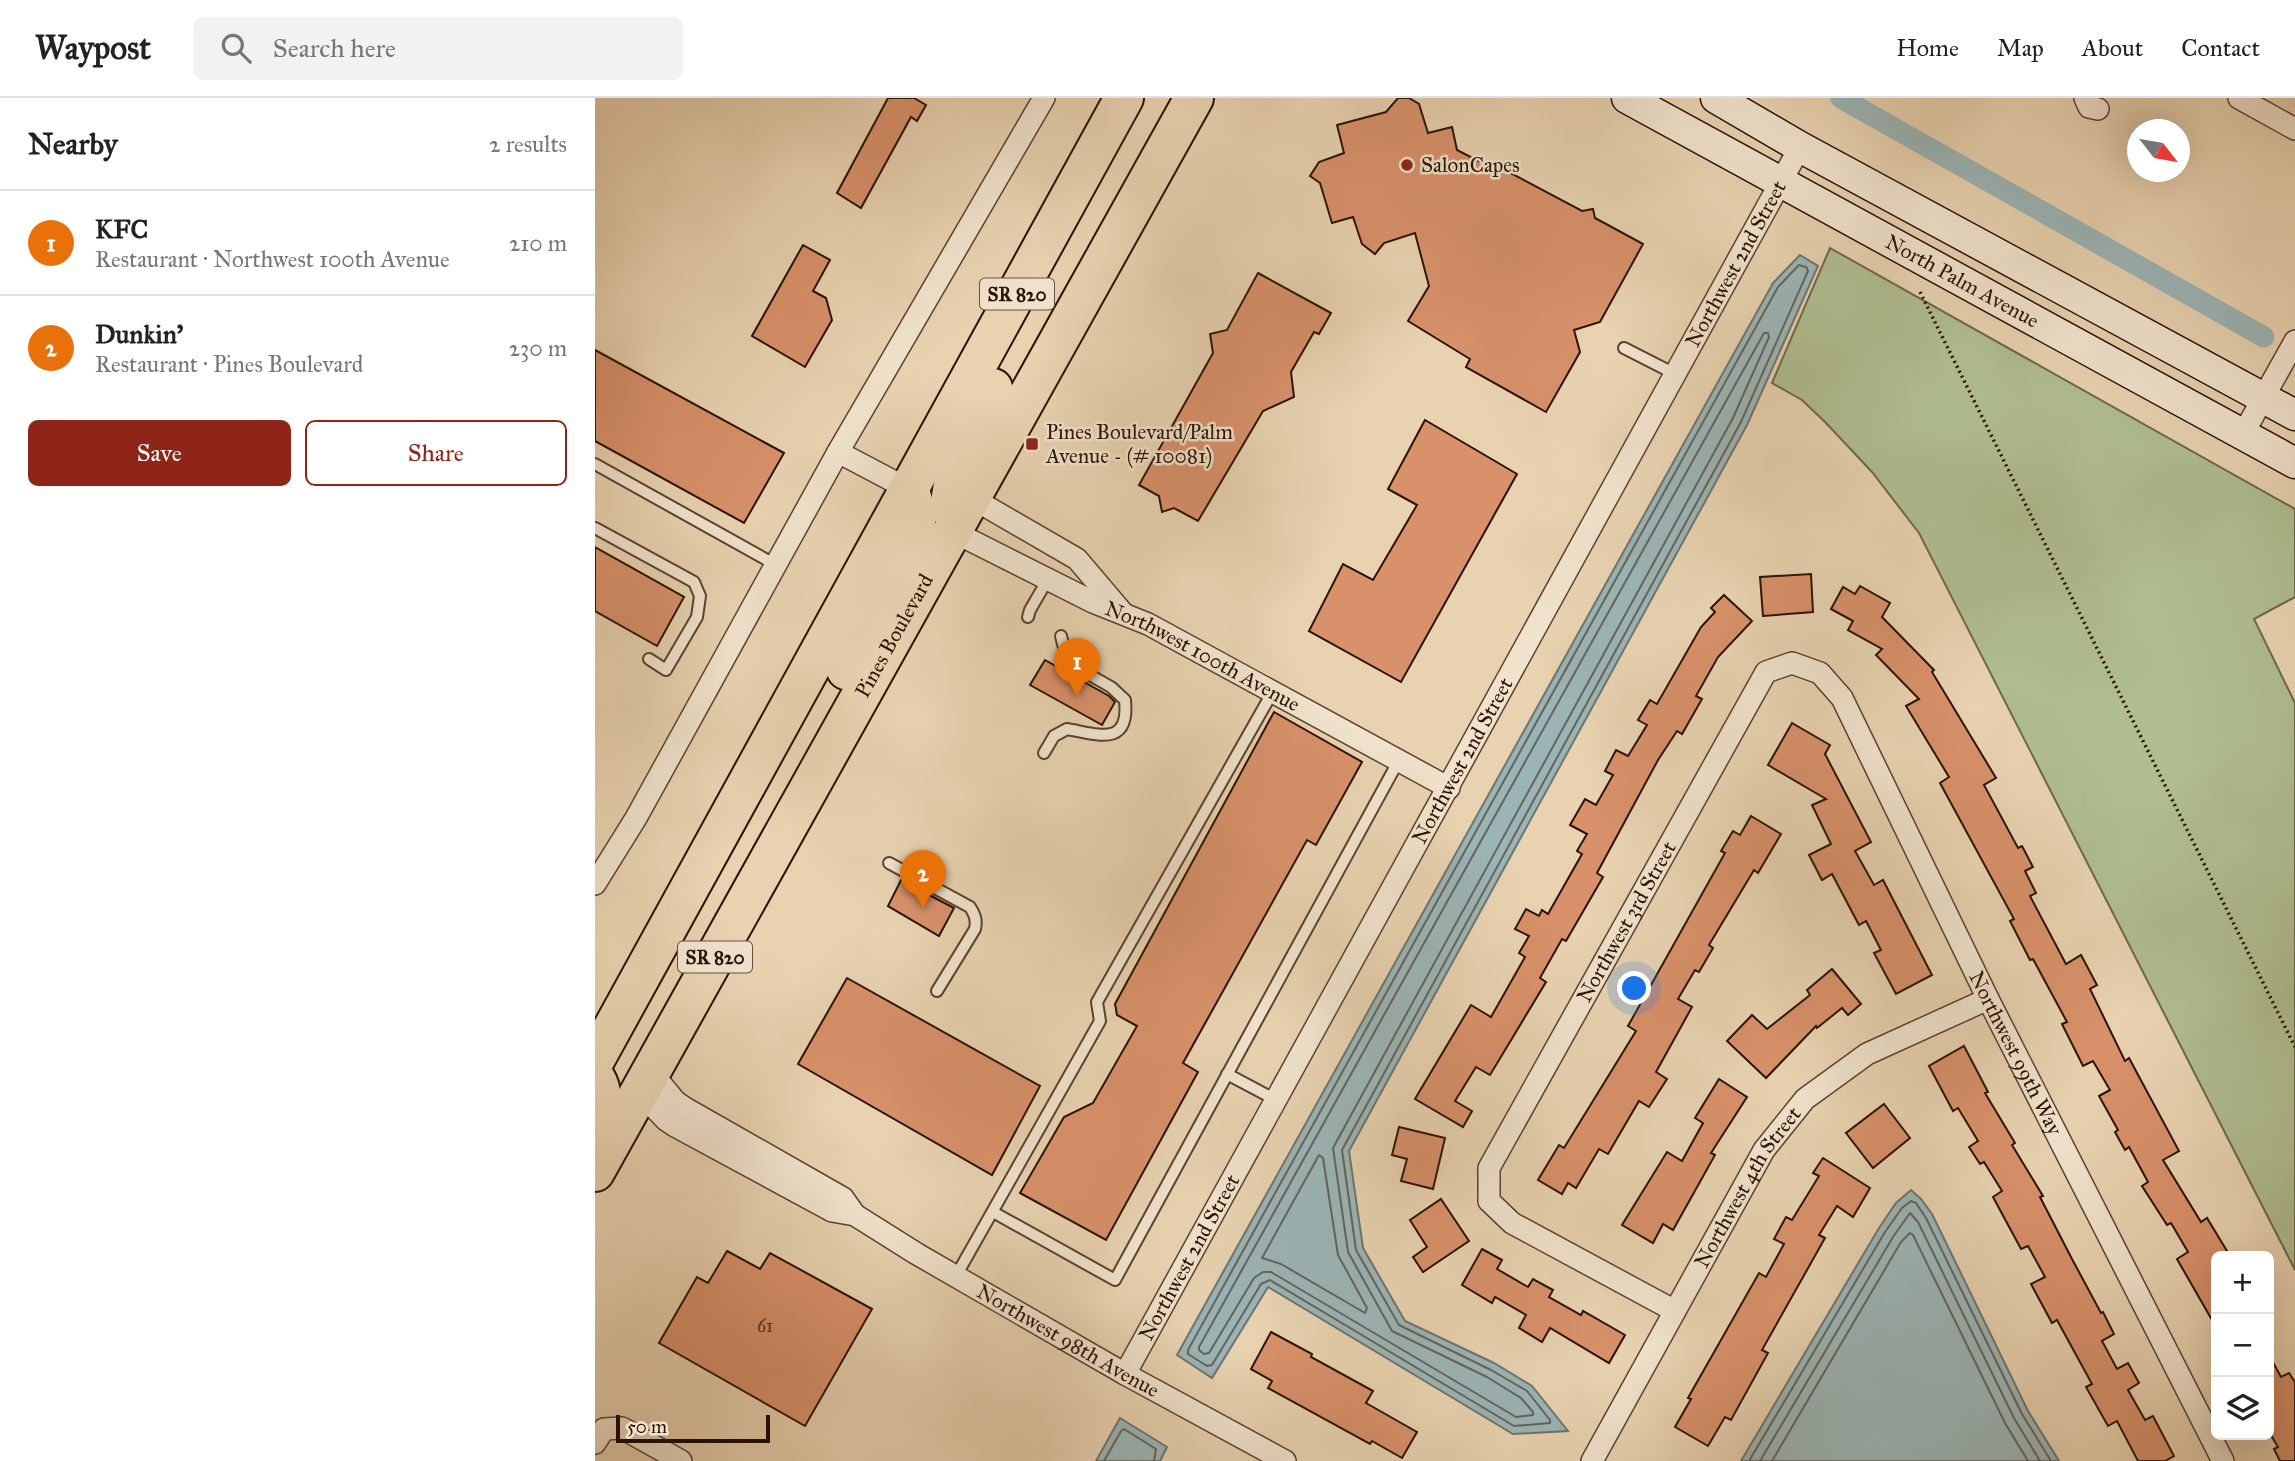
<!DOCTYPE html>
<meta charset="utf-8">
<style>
:root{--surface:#fff;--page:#f2f2f2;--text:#222;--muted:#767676;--line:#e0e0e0;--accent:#8f2418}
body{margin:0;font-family:"IM FELL Great Primer",serif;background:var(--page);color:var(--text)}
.controls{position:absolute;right:21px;bottom:21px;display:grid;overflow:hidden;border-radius:10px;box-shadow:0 7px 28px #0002}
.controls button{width:63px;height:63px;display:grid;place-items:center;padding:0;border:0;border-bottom:2px solid var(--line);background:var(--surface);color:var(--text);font:35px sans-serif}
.compass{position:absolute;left:1532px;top:21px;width:63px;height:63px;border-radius:50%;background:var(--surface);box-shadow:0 7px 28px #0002;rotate:121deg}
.scale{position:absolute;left:21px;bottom:18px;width:154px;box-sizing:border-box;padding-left:7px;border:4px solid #2b1203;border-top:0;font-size:19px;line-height:24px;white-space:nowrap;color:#2b1203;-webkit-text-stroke:5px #f0e2cc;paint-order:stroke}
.you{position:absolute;left:1040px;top:891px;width:24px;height:24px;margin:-18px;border:5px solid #fff;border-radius:50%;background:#1a73e8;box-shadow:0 0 0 10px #1a73e833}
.badge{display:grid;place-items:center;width:46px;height:46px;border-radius:50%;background:var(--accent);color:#fff;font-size:23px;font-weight:700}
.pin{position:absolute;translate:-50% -58px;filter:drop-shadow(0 2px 4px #0008)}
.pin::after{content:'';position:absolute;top:37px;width:24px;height:21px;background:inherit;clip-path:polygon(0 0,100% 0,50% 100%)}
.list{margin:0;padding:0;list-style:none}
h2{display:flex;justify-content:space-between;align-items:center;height:91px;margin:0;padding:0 28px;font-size:30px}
h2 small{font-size:23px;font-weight:400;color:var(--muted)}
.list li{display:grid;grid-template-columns:46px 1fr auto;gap:21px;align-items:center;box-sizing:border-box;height:105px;padding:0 28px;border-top:2px solid var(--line)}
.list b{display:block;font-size:26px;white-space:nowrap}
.list p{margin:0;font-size:23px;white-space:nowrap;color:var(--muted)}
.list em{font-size:23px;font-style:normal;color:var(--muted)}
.actions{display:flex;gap:14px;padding:21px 28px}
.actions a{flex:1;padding:16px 0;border:2px solid var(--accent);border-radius:10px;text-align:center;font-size:24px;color:var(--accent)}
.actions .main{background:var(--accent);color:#fff}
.icon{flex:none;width:38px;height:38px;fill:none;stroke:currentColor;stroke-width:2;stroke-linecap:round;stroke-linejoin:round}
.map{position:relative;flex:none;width:1700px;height:1363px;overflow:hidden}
header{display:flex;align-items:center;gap:42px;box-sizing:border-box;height:98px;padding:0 35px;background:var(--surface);border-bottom:2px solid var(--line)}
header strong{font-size:33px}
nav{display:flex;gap:38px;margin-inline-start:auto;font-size:24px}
.search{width:490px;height:63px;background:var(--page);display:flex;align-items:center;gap:18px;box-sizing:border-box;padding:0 24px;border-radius:10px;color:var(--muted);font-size:26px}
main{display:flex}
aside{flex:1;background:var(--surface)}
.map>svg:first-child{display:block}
.green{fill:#afbd90;stroke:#6d684a;stroke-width:2}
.water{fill:#9bb5b6;stroke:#6e746e;stroke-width:2}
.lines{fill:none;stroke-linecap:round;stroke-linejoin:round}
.shore{stroke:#63645c;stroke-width:2}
.canal{stroke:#9bb5b6;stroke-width:21}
.building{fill:#d8916a;stroke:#2b1203;stroke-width:2}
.lane-casing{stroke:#5a422e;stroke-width:14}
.street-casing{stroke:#5a422e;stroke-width:24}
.secondary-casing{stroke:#2b1203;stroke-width:33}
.highway-casing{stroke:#2b1203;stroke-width:42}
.path{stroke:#2b1203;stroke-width:3.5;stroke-dasharray:2 3.5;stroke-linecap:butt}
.lane{stroke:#f0e2cc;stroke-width:10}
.street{stroke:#f0e2cc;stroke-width:21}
.secondary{stroke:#f0e2cc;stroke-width:30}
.highway{stroke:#e8d2b0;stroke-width:38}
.poi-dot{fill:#8f2418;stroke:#f0e2cc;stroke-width:2.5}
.labels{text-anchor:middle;stroke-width:5;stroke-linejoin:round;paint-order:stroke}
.number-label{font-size:18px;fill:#56321d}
.shield{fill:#f0e2cc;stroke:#66503f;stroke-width:2}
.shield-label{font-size:19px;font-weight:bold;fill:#2b1203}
.poi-label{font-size:21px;fill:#2b1203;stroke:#f0e2cc;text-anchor:start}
.street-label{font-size:21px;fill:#2b1203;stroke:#f0e2cc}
</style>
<header>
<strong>Waypost</strong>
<div class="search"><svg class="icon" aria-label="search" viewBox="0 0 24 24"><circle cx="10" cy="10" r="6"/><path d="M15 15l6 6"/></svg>Search here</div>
<nav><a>Home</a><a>Map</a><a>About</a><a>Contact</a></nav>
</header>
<main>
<aside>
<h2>Nearby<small>2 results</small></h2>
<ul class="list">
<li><span class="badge" style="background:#e8710a">1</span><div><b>KFC</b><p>Restaurant · Northwest 100th Avenue</p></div><em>210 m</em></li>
<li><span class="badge" style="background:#e8710a">2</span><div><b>Dunkin'</b><p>Restaurant · Pines Boulevard</p></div><em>230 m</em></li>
</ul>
<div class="actions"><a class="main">Save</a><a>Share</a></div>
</aside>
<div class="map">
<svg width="1700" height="1363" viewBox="0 0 1700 1363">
<rect width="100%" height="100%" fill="#e8d2b0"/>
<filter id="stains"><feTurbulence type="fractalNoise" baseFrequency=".00286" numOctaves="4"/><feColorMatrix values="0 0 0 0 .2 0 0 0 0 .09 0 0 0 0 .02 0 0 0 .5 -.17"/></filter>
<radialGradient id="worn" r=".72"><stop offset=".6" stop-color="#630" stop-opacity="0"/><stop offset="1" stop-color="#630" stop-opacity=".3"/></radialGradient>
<path class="green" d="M1235,150l465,261v88l-41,22 41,84v567l-376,-737 -47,-61 -46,-49 -24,-23 -30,-17z"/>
<g class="water">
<path d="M1205,157l18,11 -71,159 -398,726 14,97 42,73 89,42 38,23 36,45 -55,3 -245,-147 -56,91 -35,-23 596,-1072z"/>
<path d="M1316,1092l10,9 11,15 96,197 31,50h-318l138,-233 17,-25z"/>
<path d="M525,1320l47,29 -7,14h-64z"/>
</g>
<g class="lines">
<g class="shore">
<path d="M1204,167l7,2 2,4 -67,151 -399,728 14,100 43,75 92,45 36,21 23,29v3l-36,3 -244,-146 -9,4 -49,81 -5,1 -19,-12v-4l590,-1063z"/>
<path d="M1169,235h4l1,4 -36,81 -400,730 15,104 44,79 95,46 34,21 12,14v3l-17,2 -245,-145h-8l-9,6 -45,75 -5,1 -5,-4v-3z"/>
<path d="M724,1057l4,3 15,97 29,53 -2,5 -84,-49 -19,-6z"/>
<path d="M509,1363l17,-30 3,-2 32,20 -2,12"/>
<path d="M1154,1363l136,-229 17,-24 9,-7 5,2 10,15 96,196 29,47"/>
<path d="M1165,1363l133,-224 17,-24 8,9 96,196 26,43"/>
<path d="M1177,1363l129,-219 9,-9 3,2 92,188 23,38"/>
</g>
<path class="canal" d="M1246,0l423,239"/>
</g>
<g class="building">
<path d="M293,0h26l12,7 -9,16 -6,-4 -50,91 -24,-15z"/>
<path d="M803,0h11l10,6 9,29 24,-6 5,23 29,15 2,-4 94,50 11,-2 2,9 48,26 -43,78 -26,8 6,22 -34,60 -80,-45 4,-8 -62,-38 21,-35 -14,-53 -31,10 -9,11 -13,-10 -9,-27 -21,6 -12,-40 -10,-7 9,-14 25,-9 -7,-28 49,-13z"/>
<path d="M208,147l27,15 -17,31 13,7 6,22 -27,47 -53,-31z"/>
<path d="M663,175l73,40 -12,21 -5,-2 -23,40 3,25 -31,14 -65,110 -24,-13 -12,4 -3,-16 -20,-11 74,-132 -3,-19 17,-4z"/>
<path d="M0,252l189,103 -40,70 -149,-82z"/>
<path d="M830,322l92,54 -116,208 -92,-51 34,-67 30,16 44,-75 -29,-16z"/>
<path d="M0,449l89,50 -27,49 -62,-35z"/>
<path d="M1216,476l2,38 -50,4 -3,-39z"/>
<path d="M1265,488l30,17 -8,14 52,53 -2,2 64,106 -12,7 34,63 4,-2 11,21 -8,4 11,22 -6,3 36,68 15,-9 16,30 -7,4 35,72 4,-3 50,93 -16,9 38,62 6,-4 23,38h-14v71l-39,-68 11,-7 -17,-29 -4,2 -25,-39 6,-4 -19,-35 -4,3 -10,-18 3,-2 -19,-34 11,-6 -17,-29 -10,5 -21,-42 5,-2 -34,-63 -3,1 -20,-39 4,-2 -74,-136 9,-6 -43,-71 13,-7 -43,-44 6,-6 -34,-19 5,-9 -22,-12 12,-22 12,7z"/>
<path d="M1129,497l28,26 -34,36 -22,39 6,3 -20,35 -5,-3 -19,29 -61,113 6,4 -37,64 -4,-2 -22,39 6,4 -56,93 -14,-8 -21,34 17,10 -9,16 -48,-28 56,-94 20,12 34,-60 -6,-4 10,-17 -14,-7 11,-20 13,7 3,-6 6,4 34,-60 -5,-3 10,-17 -17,-9 15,-26 11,6 17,-30 -8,-4 11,-21 12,6 19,-31 -9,-5 12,-20 7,4 44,-77 14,-15 -4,-4z"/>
<path d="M450,562l64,36 6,6 -13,23 -72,-40z"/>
<path d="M679,614l88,50 -46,83 -9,-5 -124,223 15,9 -92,168 -86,-47 44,-76 29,-14 44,-77 -20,-11 -2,-11z"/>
<path d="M1197,625l38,22 -5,9 46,88 -16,9 19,34 9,-5 49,95 -36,19 -22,-41 7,-3 -15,-29 -7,4 -27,-51 -10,6 -13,-25 22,-11 -19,-39 14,-6 -58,-34z"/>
<path d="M1156,718l30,18 -23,39 -4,-3 -45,75 4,3 -14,24 -4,-2 -17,29 14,8 -36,65 11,7 -18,28 -10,-6 -31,53 -9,-5 -23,39 -8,-5 -6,11 -24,-14 21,-35 5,3 72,-117 -8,-5 97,-173 -4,-2 12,-20 7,4z"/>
<path d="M306,782l53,28 -15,28 -51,-30z"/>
<path d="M1237,871l29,35 -13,11 -6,-7 -25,20 -1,-2 -50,52 -39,-37 25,-26 15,14 43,-34 -3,-5z"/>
<path d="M252,880l193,108 -48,89 -194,-111z"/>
<path d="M1369,948l24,46 -3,1 30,50 -3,2 31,51 -3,1 32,62 29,54 2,-1 11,22 -12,7 15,28 11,-6 11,20 -11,7 17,30 8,-4 21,40 -9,5h-27l-21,-40 -9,5 -22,-39 6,-3 -35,-64 -5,3 -21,-39 14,-7 -17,-31 -7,3 -28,-52 9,-6 -18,-29 -4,2 -11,-17 9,-6 -20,-33 -5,3 -24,-45z"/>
<path d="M1124,981l28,18 -36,56 4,2 -42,75 -10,-6 -10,19 -31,-18 45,-73 15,9 21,-38 -8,-5z"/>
<path d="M1289,1006l26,34 -37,30 -27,-35z"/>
<path d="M804,1029l46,11 -12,51 -32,-8 6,-22 -15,-4z"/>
<path d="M1228,1060l47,30 -17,29 -16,-11 -18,29 6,3 -63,112 6,3 -37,67 -6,-3 -17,29 -33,-19 16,-28 -3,-1 71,-125 7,4 18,-33 -10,-5 12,-22 6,3 27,-44 -6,-3z"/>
<path d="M846,1101l28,42 -46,31 -10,-15 14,-10 -17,-27z"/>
<path d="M887,1151l20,11 -5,9 31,18 5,-8 20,11 -4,7 32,18 2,-4 42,24 -16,28 -59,-35 -8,14 -23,-14 7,-13 -31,-18 -3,6 -30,-18z"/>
<path d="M132,1153l33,18 10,-16 102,56 -67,117 -146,-83 38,-66 11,6z"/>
<path d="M676,1234l41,22 -1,3 62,34 -7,12 51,29 -15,26 -30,-17 -2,3 -102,-56 4,-7 -21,-12z"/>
<path d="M1674,1257l12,22 8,-4 6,9v79h-15l-6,-12 4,-2 -9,-15z"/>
</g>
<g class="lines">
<g class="lane-casing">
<g id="lane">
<path d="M1029,250l53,27"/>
<path d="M0,366l181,101"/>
<path d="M0,430l99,54 6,14 -3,21 -31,53 -17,-11"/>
<path d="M433,519l2,-7 18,-31"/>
<path d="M449,655l10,-17 13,-7c30,5 63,19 58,-29l-14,-13 -37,-21 -8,-10 -5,-20"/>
<path d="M294,765l81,44c5,8 7,13 5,22l-38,62"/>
<path d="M632,976l49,26"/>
<path d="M398,1114l122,68 284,-520"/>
<path d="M361,1178l144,-255 -3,-19 175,-309"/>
</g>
</g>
<g class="street-casing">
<g id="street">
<path d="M1490,0l4,9 9,2"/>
<path d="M1644,0l56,31"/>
<path d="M1648,336l52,-93"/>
<path d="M243,354l72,38"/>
<path d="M375,399l107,62 45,53"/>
<path id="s1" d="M357,433l141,71 55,22 301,164"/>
<path d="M0,786l41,-66 202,-366 206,-354"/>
<path d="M56,974l24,29 10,7 158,90 12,17"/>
<path id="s2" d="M44,994l27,28 9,6 157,85 23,4 62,39 208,120 160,87"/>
<path id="s3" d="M1080,1213l-163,-88 -23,-22v-33l277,-496 26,-9 28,10 22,25 146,301 235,462"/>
<path id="s4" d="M530,1276l675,-1227"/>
<path d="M0,1345l9,-14 18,-1 59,33"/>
<path id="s5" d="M997,1363l172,-311 41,-51 62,-45 121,-55"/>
</g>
</g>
<g class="secondary-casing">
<g id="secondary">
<path id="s6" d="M1032,0l668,365"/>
<path d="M1121,0l84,49 495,268"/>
</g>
</g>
<g class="highway-casing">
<g id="highway">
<path d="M354,410l6,-35 38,-85"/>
<path d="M251,572l66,-128 5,-26 -7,-26"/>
<path d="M0,962l529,-962"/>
<path d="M0,979c10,16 8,31 0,48"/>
<path id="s7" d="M0,1074l599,-1074"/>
</g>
</g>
<path class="path" d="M1325,194l375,755"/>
<use href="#lane" class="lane"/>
<use href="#street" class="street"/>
<use href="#secondary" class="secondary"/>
<use href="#highway" class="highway"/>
</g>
<g class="poi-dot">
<circle cx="812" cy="67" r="7"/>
<rect x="430" y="339" width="14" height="14" rx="3.5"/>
</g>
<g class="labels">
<g class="number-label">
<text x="170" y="1234">61</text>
</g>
<g class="shield">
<rect x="385" y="180.5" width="74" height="31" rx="5"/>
<rect x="83" y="843.5" width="74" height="31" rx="5"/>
</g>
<g class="shield-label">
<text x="422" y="203">SR 820</text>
<text x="120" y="866">SR 820</text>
</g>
<g class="poi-label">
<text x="826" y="74">SalonCapes</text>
<text x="451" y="341">Pines Boulevard/Palm<tspan x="451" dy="24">Avenue - (# 10081)</tspan></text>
</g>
<g class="street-label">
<text dy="7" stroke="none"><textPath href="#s4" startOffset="1267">Northwest 2nd Street</textPath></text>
<text dy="7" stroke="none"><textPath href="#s6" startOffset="382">North Palm Avenue</textPath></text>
<text dy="7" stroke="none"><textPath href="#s7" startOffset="614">Pines Boulevard</textPath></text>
<text dy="7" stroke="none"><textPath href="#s1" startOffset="280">Northwest 100th Avenue</textPath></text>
<text dy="7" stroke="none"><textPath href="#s4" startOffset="700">Northwest 2nd Street</textPath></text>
<text dy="7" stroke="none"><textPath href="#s3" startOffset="532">Northwest 3rd Street</textPath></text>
<text dy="7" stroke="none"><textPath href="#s3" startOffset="1304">Northwest 99th Way</textPath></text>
<text dy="7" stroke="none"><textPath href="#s5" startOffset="315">Northwest 4th Street</textPath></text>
<text dy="7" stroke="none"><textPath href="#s4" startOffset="133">Northwest 2nd Street</textPath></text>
<text dy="7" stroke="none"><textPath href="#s2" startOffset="499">Northwest 98th Avenue</textPath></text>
</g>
</g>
<rect width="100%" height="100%" filter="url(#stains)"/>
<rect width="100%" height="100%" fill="url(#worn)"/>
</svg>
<div class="controls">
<button>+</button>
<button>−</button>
<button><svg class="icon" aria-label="layers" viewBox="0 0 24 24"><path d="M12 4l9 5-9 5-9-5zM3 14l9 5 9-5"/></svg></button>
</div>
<svg class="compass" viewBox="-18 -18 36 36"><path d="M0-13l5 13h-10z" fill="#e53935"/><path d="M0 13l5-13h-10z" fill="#767676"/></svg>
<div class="scale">50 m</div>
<div class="you"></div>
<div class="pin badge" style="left:482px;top:598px;background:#e8710a">1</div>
<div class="pin badge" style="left:328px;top:810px;background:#e8710a">2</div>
</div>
</main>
